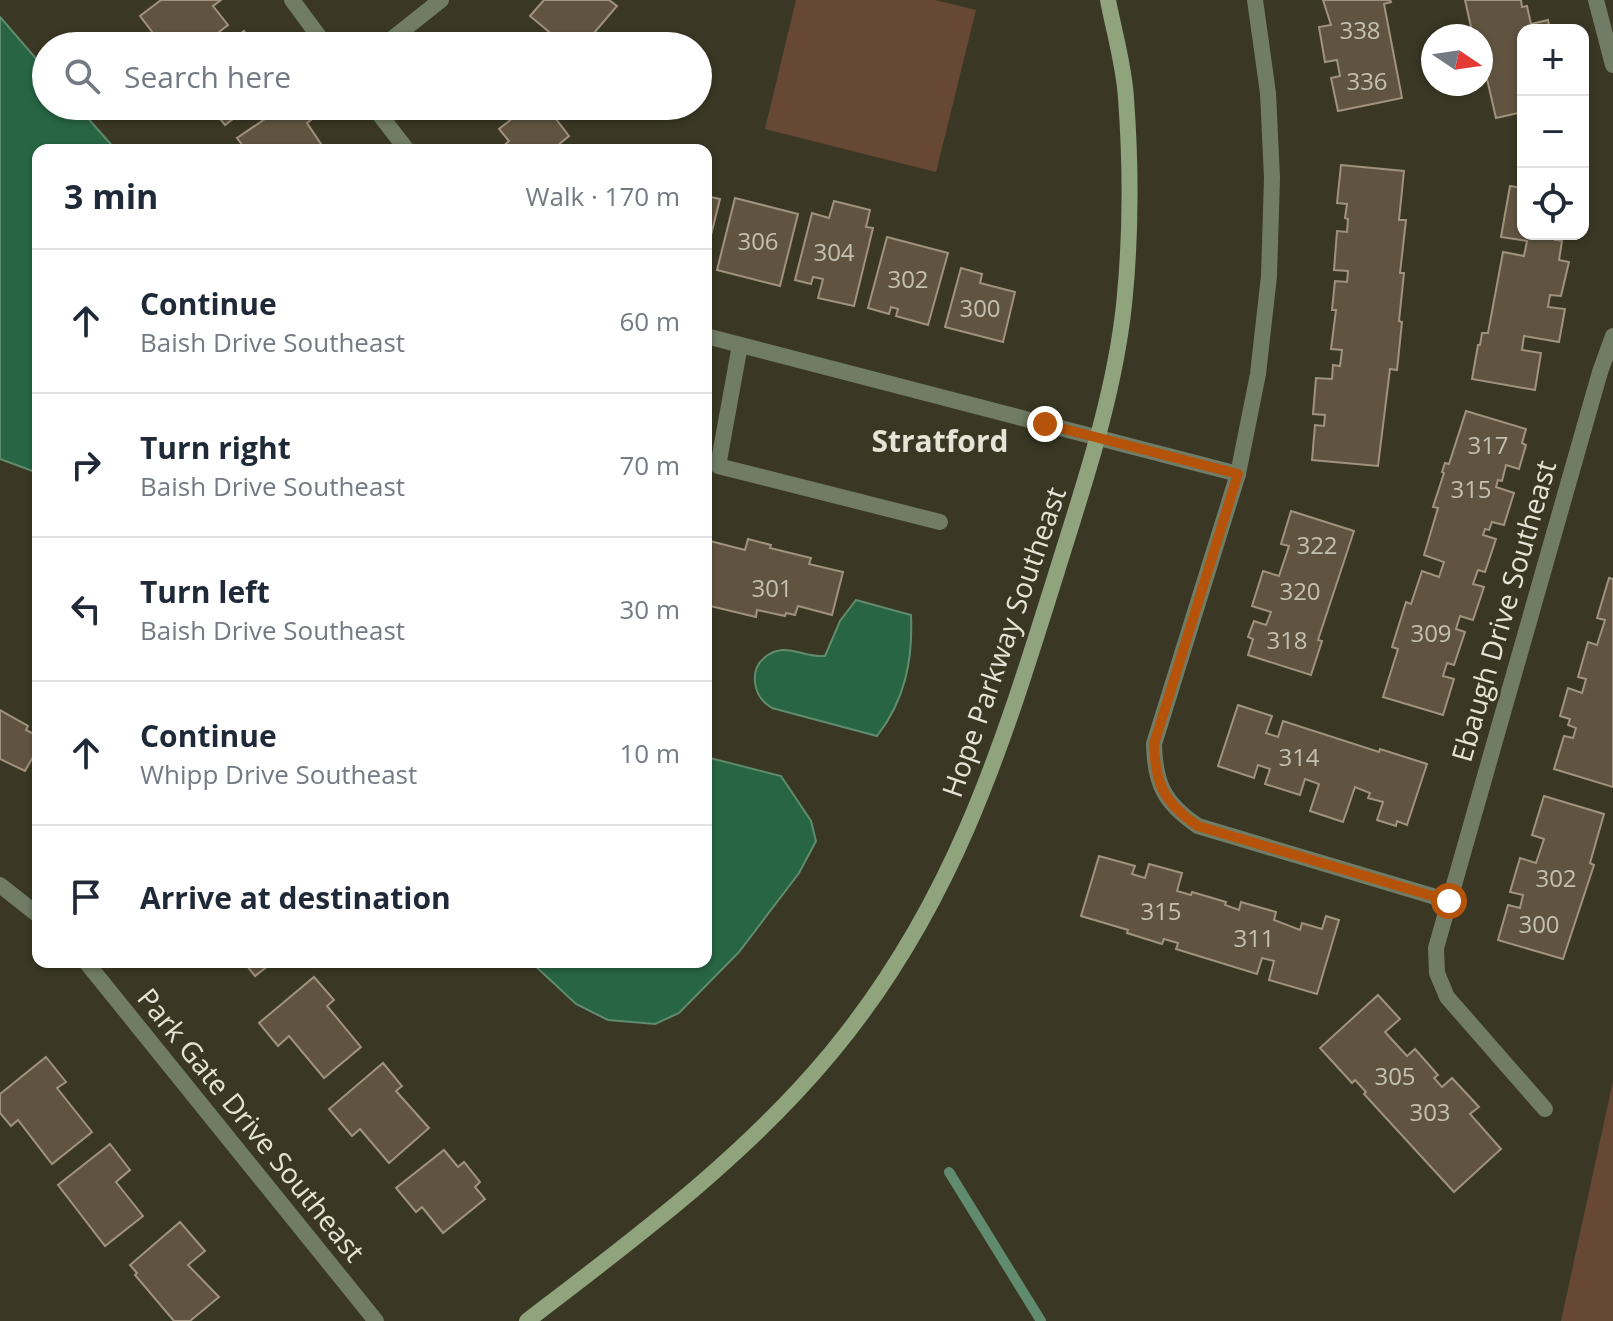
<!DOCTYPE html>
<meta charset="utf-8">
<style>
:root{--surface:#fff;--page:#f2f2f3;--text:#1f2937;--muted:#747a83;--line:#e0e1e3}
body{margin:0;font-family:"Open Sans",sans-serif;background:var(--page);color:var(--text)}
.controls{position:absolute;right:24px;top:24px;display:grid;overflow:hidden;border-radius:16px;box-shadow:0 2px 6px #0004}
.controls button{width:72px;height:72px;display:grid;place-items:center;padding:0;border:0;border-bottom:2px solid var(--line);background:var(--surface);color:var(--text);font:40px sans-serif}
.compass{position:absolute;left:1421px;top:24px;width:72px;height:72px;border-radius:50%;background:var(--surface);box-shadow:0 2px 6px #0004;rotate:103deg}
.stop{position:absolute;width:24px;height:24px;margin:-18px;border:6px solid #b45309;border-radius:50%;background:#fff}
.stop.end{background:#b45309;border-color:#fff;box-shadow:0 2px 8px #0008}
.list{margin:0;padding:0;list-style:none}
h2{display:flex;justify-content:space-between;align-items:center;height:104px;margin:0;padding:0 32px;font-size:34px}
h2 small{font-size:26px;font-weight:400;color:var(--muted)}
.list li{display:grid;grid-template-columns:52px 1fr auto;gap:24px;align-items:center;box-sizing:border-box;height:144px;padding:0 32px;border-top:2px solid var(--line)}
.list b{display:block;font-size:30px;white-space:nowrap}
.list p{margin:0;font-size:26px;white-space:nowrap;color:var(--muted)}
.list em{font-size:26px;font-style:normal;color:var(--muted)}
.icon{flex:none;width:44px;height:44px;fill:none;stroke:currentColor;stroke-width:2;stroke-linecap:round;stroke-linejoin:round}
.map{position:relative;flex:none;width:1613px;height:1321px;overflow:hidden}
.search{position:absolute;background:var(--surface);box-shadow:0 2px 6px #0004;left:32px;top:32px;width:680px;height:88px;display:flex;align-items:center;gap:20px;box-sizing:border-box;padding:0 28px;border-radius:44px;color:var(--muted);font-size:30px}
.panel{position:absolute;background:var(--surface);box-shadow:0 2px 6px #0004;left:32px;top:144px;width:680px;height:824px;border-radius:16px}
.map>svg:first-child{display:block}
.green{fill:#674835}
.water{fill:#276543;stroke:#608b6f;stroke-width:2}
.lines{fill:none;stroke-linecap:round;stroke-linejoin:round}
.stream{stroke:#608b6f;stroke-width:10}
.building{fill:#605440;stroke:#a0927d;stroke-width:2}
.lane{stroke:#707c65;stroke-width:16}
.street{stroke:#707c65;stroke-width:16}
.secondary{stroke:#8fa37d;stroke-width:16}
.route{stroke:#b45309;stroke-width:10}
.labels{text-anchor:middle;stroke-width:6;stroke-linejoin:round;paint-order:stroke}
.number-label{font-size:24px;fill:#c4c0b1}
.street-label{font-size:28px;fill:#e5e4d7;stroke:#3a3824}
.neighbourhood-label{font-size:30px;font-weight:bold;fill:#e5e4d7;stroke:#3a3824}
</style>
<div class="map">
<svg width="1613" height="1321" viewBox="0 0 1613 1321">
<rect width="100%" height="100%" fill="#3a3824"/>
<g class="green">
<path d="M796,0h139l41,10 -40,162 -171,-43z"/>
<path d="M1613,1081v240h-52z"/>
</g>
<g class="water">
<path d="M0,17l46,53v36h31l39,44h-78v323l-38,-14z"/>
<path d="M856,600l55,15c2,45 -6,85 -34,121l-105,-28c-10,-6 -16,-14 -17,-26 -1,-10 2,-18 9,-24 20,-18 39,0 61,-2l15,-35z"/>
<path d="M706,757l75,19 30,45 5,20 -17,32 -60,79 -60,61 -24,11 -47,-4 -32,-16 -45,-42h175z"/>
</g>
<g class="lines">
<path class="stream" d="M949,1172l92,149"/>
</g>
<g class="building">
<path d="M161,0h60l-8,6 15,19 -27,21h-38l-23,-30z"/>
<path d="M544,0h65l8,6 -29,34 -6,-5 -10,11h-6l-36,-30z"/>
<path d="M1323,0h67l1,2 -7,2 18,94 -64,13 -7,-33 9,-2 -3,-16 -12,2 -6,-35 12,-2z"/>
<path d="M1465,0h56l1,7 5,-1 4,18 17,-4 2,10h-27v82l-27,6 -12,-52 -3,1v-31h-8z"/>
<path d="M244,31l11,15h-31z"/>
<path d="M210,106h40l-25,19z"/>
<path d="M284,106h17l10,14 -4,3 18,27h-79l-9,-12z"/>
<path d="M528,106h18l23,30 -17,14h-53l10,-9 -10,-12z"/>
<path d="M1341,165l63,6 -5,49h7l-6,53h4l-5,48 3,1 -5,48 -7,-1 -12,97 -66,-6 3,-35 9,1 1,-11 -12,-1 3,-36 16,1 1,-14 7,1 2,-16 -11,-1 5,-39h-4l3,-29 12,1 1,-11 -14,-1 3,-39 10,1 1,-13 -3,-1 2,-14 -10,-1z"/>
<path d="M1510,186l13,2v46h33l-1,6 7,1 -3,19 10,2 -8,34 -11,-1 -2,12 17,2 -6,33 -35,-6 -2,14 19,3 -6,37 -63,-11 6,-34h2l2,-12h6l15,-81 21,4 3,-15 -26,-4z"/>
<path d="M706,196l14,3 -14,56z"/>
<path d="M735,198l63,16 -18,72 -63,-16z"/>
<path d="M834,201l36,9 -4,17 7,1 -19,78 -36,-8 5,-19 -10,-2 -2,7 -16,-4 17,-67 17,5z"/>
<path d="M887,237l61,16 -20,72 -32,-9 2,-7 -7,-2 -2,7 -21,-6z"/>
<path d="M961,268l21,6 -2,9 35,9 -12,50 -58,-15z"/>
<path d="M1466,411l60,18 -4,14 4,2 -7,24 -13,-4 -4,16 -4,-1 -2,7 18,6 -10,32 -12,-3 -3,8 -4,-1 -2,6 13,4 -11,33 -7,-2 -5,14 11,3 -11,33 -13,-4 -4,13 9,3 -11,33 -7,-2 -4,13 11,3 -11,36 -60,-18 15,-48 -6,-2 14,-45 5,2 11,-33 17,6 5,-15 -20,-7 14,-47 -5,-1 11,-34 -2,-1 3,-9 4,1z"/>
<path d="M1291,511l63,20 -36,109 4,1 -11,34 -63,-20 5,-16 -5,-2 6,-16 12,4 5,-13 -19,-6 11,-35 16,5 10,-30 -8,-2z"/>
<path d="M748,539l23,6 -1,3 41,10 -2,6 34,8 -11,43 -34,-9 -3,9 -9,-2 -1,3 -28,-6 -1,7 -50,-12v-53l4,-11 35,9z"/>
<path d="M1609,578l4,1v208l-59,-18 10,-33 9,2 3,-10 -8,-3 2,-6 -10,-3 8,-28 14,5 4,-14 -8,-2 10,-35 9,3 8,-25 -8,-2z"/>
<path d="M1238,705l34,11 -6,17 12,4 5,-16 96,31 1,-3 47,15 -20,61 -10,-4 -1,5 -19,-6 6,-18 -15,-4 2,-5 -15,-6 -12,35 -33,-11 9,-27 -14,-5 -5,16 -35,-11 5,-15 -12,-4 -4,13 -36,-12z"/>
<path d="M0,710l28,16 -2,4 12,6v12l-13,23 -25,-12z"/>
<path d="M1544,796l60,18 -14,49 4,2 -31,94 -65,-19 10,-35 12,3 3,-13 -13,-3 10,-34 16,5 8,-24 -12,-4z"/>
<path d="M1099,856l36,10 -3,8 13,4 4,-14 33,9 -5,18 14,4 1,-3 34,10 -1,3 14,5 2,-8 35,10 -2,8 26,10 2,-7 20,6 4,-13 13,4 -22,74 -48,-14 5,-19 -12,-3 -5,16 -81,-25 2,-6 -14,-4 -2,5 -35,-11 1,-3 -47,-14z"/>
<path d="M244,962h29l-18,14z"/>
<path d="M314,977l20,23 -7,6 34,41 -37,31 -35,-42 -11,10 -19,-23z"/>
<path d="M1378,995l22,24 -15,13 22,24 8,-7 23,26 -4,3 8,9 10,-9 27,29 -9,7 31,35 -47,43 -90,-98 2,-2 -11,-12 -3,3 -32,-35z"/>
<path d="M46,1057l20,25 -9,6 35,44 -40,32 -34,-44 -7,6 -11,-13v-19z"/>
<path d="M383,1063l19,23 -6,5 33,37 -40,35 -29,-34 -8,7 -23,-27z"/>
<path d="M110,1144l20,26 -14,12 27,34 -38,30 -47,-61z"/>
<path d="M444,1150l14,17 6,-5 16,20 -5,5 10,12 -42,34 -21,-26 -6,5 -20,-24z"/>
<path d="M180,1222l25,29 -17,14 31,32 -29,24h-16l-39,-46 2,-2 -7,-8z"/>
</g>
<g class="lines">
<path class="lane" d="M740,345l-22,121 222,56"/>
<g class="street">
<path d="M292,0l34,46"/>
<path d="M1255,0l13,93 4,85 -3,98 -11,98 -20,100 -84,270c1,40 10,59 44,82l251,75"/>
<path d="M1596,0l17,65"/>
<path d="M383,46l58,-46"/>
<path d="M373,106l34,44"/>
<path d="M706,336l532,138"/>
<path d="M0,885l38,30"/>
<path d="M86,962l290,359"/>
<path d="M1545,1109l-98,-112 -10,-24 -1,-25 164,-576 13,-36"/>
</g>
<path class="secondary" d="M527,1321c107,-82 217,-163 304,-268 122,-147 170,-303 226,-482 27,-87 57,-174 67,-266 7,-68 7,-139 2,-207 -2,-33 -12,-66 -18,-98"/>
</g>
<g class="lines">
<path class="route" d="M1045,424l193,50 -84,270c1,40 10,59 44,82l251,75"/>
</g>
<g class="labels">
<g class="number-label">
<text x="1360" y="39">338</text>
<text x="1367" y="90">336</text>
<text x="758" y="250">306</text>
<text x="834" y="261">304</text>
<text x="908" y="288">302</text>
<text x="980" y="317">300</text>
<text x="1488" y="454">317</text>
<text x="1471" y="498">315</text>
<text x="1317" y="554">322</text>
<text x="772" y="597">301</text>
<text x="1300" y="600">320</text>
<text x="1431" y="642">309</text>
<text x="1287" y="649">318</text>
<text x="1299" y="766">314</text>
<text x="1556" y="887">302</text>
<text x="1161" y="920">315</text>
<text x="1539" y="933">300</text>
<text x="1254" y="947">311</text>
<text x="1395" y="1085">305</text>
<text x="1430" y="1121">303</text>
</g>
<g class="street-label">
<text transform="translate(1504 611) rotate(-74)" y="10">Ebaugh Drive Southeast</text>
<text transform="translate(1004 642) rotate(-71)" y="10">Hope Parkway Southeast</text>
<text transform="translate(251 1125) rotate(51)" y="10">Park Gate Drive Southeast</text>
</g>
<g class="neighbourhood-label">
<text x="940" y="452">Stratford</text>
</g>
</g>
</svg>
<div class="controls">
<button>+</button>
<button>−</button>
<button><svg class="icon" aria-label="locate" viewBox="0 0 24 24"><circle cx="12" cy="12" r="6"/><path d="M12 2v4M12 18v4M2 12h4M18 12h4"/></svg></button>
</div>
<svg class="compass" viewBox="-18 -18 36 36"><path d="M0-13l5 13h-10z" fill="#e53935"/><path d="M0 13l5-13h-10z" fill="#747a83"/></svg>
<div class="stop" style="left:1449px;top:901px"></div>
<div class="stop end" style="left:1045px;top:424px"></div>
<div class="search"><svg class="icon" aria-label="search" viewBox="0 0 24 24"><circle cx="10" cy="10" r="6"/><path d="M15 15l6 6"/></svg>Search here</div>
<section class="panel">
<h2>3 min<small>Walk · 170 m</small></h2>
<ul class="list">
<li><svg class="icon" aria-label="ahead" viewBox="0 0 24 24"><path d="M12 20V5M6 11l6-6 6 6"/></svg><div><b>Continue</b><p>Baish Drive Southeast</p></div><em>60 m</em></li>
<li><svg class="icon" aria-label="right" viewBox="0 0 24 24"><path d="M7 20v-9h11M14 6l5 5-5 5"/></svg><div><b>Turn right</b><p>Baish Drive Southeast</p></div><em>70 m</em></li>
<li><svg class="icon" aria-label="left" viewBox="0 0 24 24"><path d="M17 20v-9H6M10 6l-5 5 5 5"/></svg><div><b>Turn left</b><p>Baish Drive Southeast</p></div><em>30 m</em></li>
<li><svg class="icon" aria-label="ahead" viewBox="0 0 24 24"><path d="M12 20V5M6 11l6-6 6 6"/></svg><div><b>Continue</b><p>Whipp Drive Southeast</p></div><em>10 m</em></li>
<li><svg class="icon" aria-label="arrive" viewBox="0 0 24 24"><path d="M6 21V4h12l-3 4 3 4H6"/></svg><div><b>Arrive at destination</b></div></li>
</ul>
</section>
</div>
